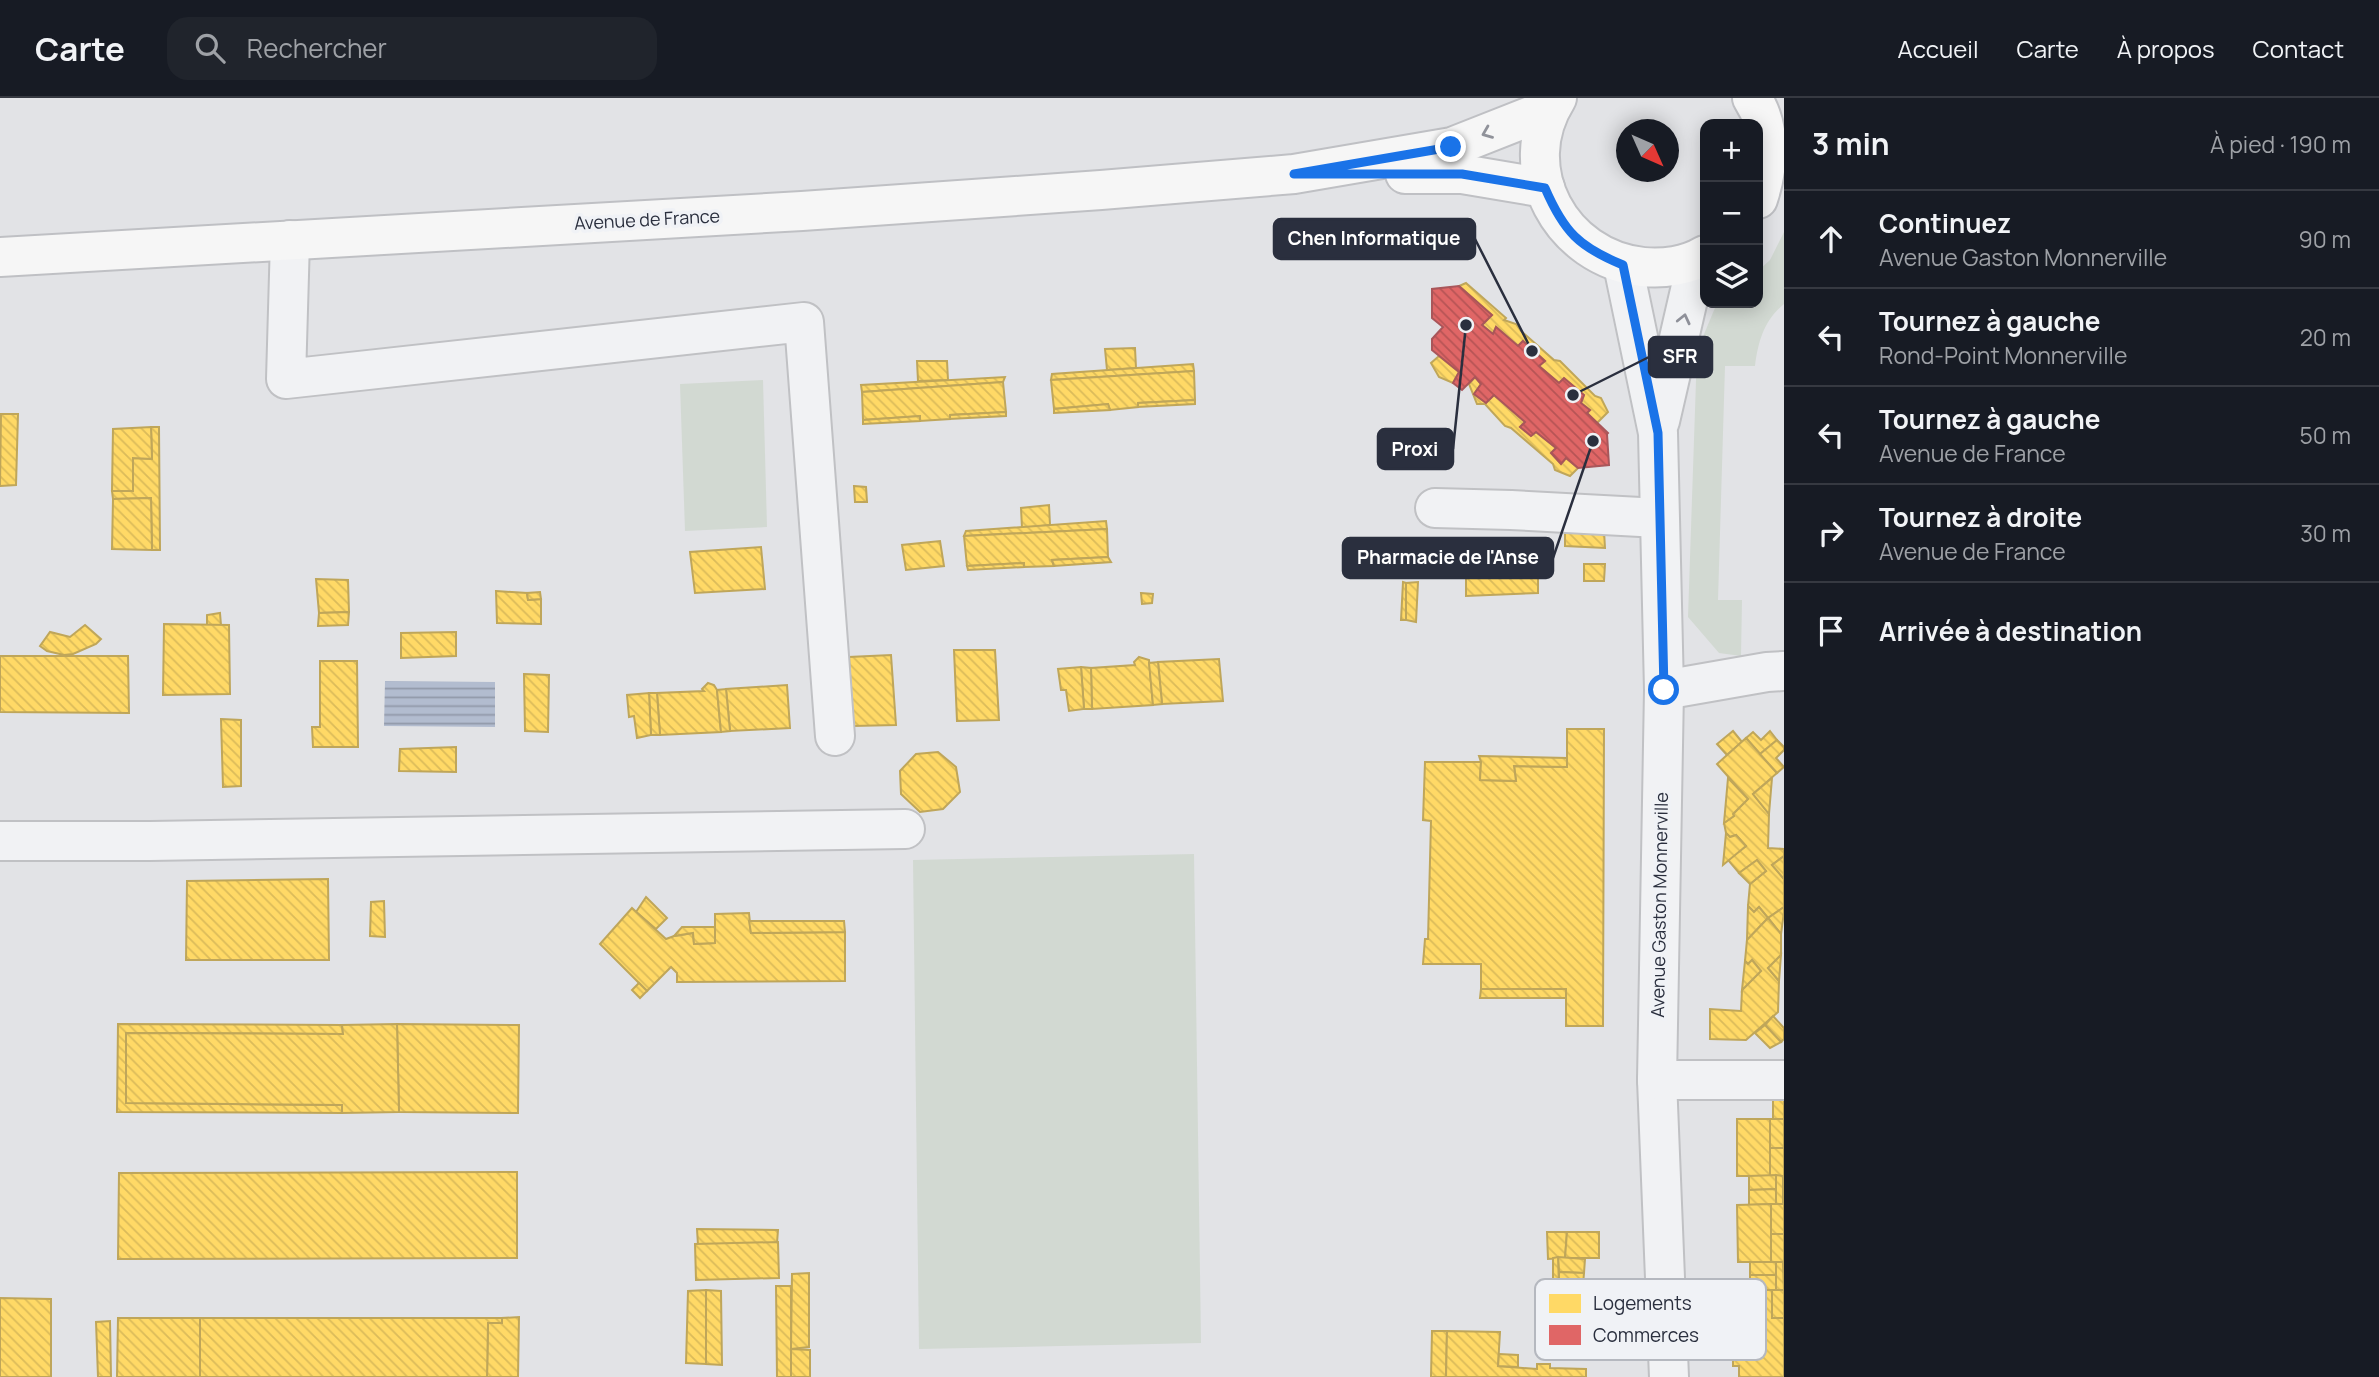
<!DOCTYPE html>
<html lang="fr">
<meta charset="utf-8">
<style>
:root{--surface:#171b24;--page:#20242c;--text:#f1f3f6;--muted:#9ea1a6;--line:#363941}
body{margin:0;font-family:Manrope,sans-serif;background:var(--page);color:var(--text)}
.controls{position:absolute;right:21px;top:21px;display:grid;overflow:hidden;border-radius:14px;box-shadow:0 4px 18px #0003}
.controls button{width:63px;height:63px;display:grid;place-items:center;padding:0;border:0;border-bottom:2px solid var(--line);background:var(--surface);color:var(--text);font:35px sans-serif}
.compass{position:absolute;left:1616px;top:21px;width:63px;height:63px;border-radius:50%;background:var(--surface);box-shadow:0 4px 18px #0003;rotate:135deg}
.stop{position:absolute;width:21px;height:21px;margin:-16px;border:5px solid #1a73e8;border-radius:50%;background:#fff}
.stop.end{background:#1a73e8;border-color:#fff;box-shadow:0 2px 7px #0008}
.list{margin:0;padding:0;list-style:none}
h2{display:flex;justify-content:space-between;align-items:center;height:91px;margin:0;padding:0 28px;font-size:30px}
h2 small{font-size:23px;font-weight:400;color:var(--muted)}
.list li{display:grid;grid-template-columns:46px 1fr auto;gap:21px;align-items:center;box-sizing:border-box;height:98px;padding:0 28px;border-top:2px solid var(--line)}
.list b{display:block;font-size:26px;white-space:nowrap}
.list p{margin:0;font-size:23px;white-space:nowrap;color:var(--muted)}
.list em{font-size:23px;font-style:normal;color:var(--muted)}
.icon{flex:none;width:38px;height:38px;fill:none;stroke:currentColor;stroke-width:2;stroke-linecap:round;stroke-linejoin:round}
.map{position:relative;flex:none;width:1784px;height:1279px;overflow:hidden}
header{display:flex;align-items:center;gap:42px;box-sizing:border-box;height:98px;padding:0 35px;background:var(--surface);border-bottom:2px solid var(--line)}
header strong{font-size:33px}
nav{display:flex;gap:38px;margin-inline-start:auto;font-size:24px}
.search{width:490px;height:63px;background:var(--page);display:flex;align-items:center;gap:18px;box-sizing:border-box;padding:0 24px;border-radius:21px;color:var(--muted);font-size:26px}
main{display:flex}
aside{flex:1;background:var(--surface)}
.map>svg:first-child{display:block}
.grass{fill:#d2d9d2}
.water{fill:url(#water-rules)}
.homes{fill:url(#homes-back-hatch);stroke:#bfa65a;stroke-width:2}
.shops{fill:url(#shops-back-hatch);stroke:#a9565a;stroke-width:2}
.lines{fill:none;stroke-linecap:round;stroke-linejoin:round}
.minor-casing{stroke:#c0c1c4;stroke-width:42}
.major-casing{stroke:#bfc0c4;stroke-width:42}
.minor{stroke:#f1f2f4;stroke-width:38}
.major{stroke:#f6f6f6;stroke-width:38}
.oneway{stroke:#90929a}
.oneway2{stroke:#8e9099}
.route{stroke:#1a73e8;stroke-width:9}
.labels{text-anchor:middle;stroke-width:7;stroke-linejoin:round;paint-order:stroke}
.street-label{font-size:18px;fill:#2a2f3e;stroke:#f0f2f6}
.key{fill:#f0f2f6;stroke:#b5b8bf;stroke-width:2}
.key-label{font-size:19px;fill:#2a2f3e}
.leader{fill:none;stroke:#2a2f3e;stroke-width:2.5}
.callout-dot{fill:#2a2f3e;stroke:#f0f2f6;stroke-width:2.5}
.callout{fill:#2a2f3e;stroke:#2a2f3e;stroke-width:2.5}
.callout-label{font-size:19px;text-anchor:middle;font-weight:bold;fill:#fff}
</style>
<header>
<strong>Carte</strong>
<div class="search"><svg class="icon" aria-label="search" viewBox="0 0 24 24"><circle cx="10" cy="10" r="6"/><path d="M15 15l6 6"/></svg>Rechercher</div>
<nav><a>Accueil</a><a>Carte</a><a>À propos</a><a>Contact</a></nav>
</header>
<main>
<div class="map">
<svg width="1784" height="1279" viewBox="0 0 1784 1279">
<defs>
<pattern id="water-rules" width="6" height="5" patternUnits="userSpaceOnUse" patternTransform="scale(1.75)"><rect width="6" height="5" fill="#b2bccf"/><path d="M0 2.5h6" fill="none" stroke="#9199a9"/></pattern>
<pattern id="homes-back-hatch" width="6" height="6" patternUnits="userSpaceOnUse" patternTransform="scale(1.75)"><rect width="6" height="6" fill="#ffd966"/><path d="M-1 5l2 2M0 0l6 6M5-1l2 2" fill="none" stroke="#dbbb5a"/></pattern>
<pattern id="shops-back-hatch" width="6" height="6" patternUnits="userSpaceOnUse" patternTransform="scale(1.75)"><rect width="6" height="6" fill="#e06666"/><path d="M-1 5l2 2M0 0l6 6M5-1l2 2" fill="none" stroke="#b65455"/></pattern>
</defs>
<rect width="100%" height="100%" fill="#e2e3e6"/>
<g class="grass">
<path d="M1784,134v72c-20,16 -26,38 -29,62h-30l-7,234h24l-1,56 -22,-3 -31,-36 9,-266 20,-48h41v-32l12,-11z"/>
<path d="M763,282l4,147 -82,4 -5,-147z"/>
<path d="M1194,756l7,489 -282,6 -6,-489z"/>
</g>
<path class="water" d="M385,583l110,1v45l-111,-1z"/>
<g class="homes">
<path d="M1466,185l40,35 -2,2 12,4 5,7 33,29 6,1 35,35 6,2 7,14 -11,11 -10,-10 3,-3 -9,-7 3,-8 -20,-17 -5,5 -20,-17 6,-5 -22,-20 -5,5 -22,-19 -3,7 -11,-9 10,-10 -33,-29z"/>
<path d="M1135,250l1,20 -29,2 -2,-21z"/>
<path d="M1439,258l20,16 -6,11 -14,-6 -8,-14z"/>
<path d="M917,263h30l1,19 -30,1z"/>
<path d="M1193,266l1,7 -143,9 1,-6z"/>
<path d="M1194,273l1,29 -57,3v4l-28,3 -2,-6 -54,5 -3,-29z"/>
<path d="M1005,279l-2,5 -141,10 -1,-7z"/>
<path d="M1475,279l6,7 -7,10 12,9 8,-8 31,27 -5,5 11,9 5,-4 20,16 -5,5 10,11 5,-6 12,10 -8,8 -15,-6 -2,-6 -42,-36 -6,-2 -20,-22h-8l-8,-20z"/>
<path d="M1003,284l3,30 -56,3v4l-30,2v-5l-57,4 -1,-28z"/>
<path d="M1195,302v4l-57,3v-4z"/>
<path d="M1108,306l2,6 -56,3v-4z"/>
<path d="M1006,314v4l-56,3v-4z"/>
<path d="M1,316h17l-2,71 -16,1z"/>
<path d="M920,318v5l-57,3v-4z"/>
<path d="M151,329h8l1,123h-8l-1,-52 -38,1 -1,-8h21v-33l19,1z"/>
<path d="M151,329l1,32 -19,-1v33h-21l1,-62z"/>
<path d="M854,388l12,1 1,15h-12z"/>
<path d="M151,400l1,52 -40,-1 1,-50z"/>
<path d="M1049,407l1,20 -28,3 -1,-20z"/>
<path d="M1106,423l1,8 -143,7 2,-5z"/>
<path d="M1107,431l1,28 -56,3 2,6 -30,1v-4l-57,3 -3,-30z"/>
<path d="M1565,431l39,2 1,17 -40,-2z"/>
<path d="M940,443l4,25 -38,4 -4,-25z"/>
<path d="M761,449l4,42 -70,4 -5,-41z"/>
<path d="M1108,459l3,5 -57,4 -2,-6z"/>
<path d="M1024,465v4l-56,3 -1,-4z"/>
<path d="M1538,466v29l-72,3v-29z"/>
<path d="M1584,466h21l-1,17h-20z"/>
<path d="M316,481l32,1 1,32 -30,1z"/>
<path d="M1403,484l3,1v37h-5z"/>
<path d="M1418,484l-2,40 -10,-2v-37z"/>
<path d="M496,493l31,2 1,7 13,-1v25l-44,-1z"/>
<path d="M540,494l1,7 -13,1 -1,-7z"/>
<path d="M1141,495l12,1 -1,9 -10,1z"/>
<path d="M349,514l-1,13 -30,1 1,-13z"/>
<path d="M220,515l1,12 -14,1v-11z"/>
<path d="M164,526l65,1 1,69 -67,1z"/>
<path d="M85,527l16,14 -5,5 -23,10 -9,1 -17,-4 -7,-5 10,-14 20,5z"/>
<path d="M456,534v24l-55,2v-25z"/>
<path d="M954,552h41l4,70 -42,1z"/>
<path d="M891,557l5,70 -43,1 -4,-69z"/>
<path d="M0,558h128l1,57 -129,-1z"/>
<path d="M1139,559l10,3 4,45 -61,4 -1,-41 44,-3 -1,-3z"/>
<path d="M1219,561l4,42 -61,3 -4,-42z"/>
<path d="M320,563h37l1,86h-45l-1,-20h8z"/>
<path d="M1158,564l4,42 -9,1 -4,-42z"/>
<path d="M1081,569l10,1 1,41h-8z"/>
<path d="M1081,569l3,42 -15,2 -3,-21h-5l-3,-21z"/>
<path d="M524,576l25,1 -1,57 -23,-1z"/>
<path d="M708,585l6,2 3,5 4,42 -61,3 -3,-42 47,-2 -2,-2z"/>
<path d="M787,587l3,43 -60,3 -4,-42z"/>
<path d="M726,591l4,42 -9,1 -4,-42z"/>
<path d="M649,595h8l3,42h-9z"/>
<path d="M649,595l2,42 -14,3 -3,-22 -5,1 -2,-22z"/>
<path d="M221,621l20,1v66l-18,1z"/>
<path d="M1567,631h37l-1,297h-37v-37h-85v-25h-58l2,-25h3l3,-118 -8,-1 2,-58h56l-1,18 36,1 -2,-15 53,1z"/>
<path d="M1733,633l9,11 -15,13 -10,-11z"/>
<path d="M1770,633l7,9 -17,14 -14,-16 7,-6 8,8z"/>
<path d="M1746,640l31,35 -24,21 16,20 -1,34 16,1v7l-12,9 12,14v28l-16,11 -9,-11 -5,5 -6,-6 2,-22 16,-13 -9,-11 -18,13 -11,-13 18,-14 -10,-11 -6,2 -4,-4 -2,-10 10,-7 -1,-2 15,-15 -31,-35z"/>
<path d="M1777,642l7,7v3l-8,8 8,9 -7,6 -17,-19z"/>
<path d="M456,649v25l-57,-1 1,-22z"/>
<path d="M938,654l18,15 4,25 -17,17 -23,3 -19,-18 -1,-23 16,-17z"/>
<path d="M1479,658l88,2v9l-53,-1 2,15 -36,-1 1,-18z"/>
<path d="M1728,680l20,21 -15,15 1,2 -10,7z"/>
<path d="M1772,680l-3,36 -16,-20z"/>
<path d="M1726,735l4,4 6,-2 10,11 -23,19z"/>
<path d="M1784,758v23l-12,-14z"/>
<path d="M1757,762l9,11 -16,13 -11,-11z"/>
<path d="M328,781l1,81h-143l1,-79z"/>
<path d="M646,799l21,21 -11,11 -20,-17z"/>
<path d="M384,803l1,36 -15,-1 1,-34z"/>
<path d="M1748,808l6,6 5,-5 9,11 -21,22z"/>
<path d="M1784,809v5l-3,22 -13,-16z"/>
<path d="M632,810l34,31 8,-3 19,-3 1,11 21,-1v-29l34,-1 2,20 94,-1v49l-168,1v-9l-6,-6 -24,24 -47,-47z"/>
<path d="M1768,820l13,16v21l-13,13 11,13 -1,31 -32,28 -36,-1v-30l31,2 1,-21 19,-19 -9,-11 -4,4 -3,-3 2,-21z"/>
<path d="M749,823h95l1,11 -94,1z"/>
<path d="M682,829h33v16l-21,1 -1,-11 -19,3z"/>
<path d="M1781,857l-2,26 -11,-13z"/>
<path d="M1752,862l9,11 -19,19 3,-29 3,3z"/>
<path d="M639,885l8,8 -7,7 -8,-8z"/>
<path d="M1481,891h85v9h-86z"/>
<path d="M1773,918l11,12v11l-3,3 -16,-17z"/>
<path d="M118,926l224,1 1,9 -217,-1v70l216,2v8l-225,-1z"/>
<path d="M397,926l122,1 -1,88 -119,-1z"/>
<path d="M397,926l2,88 -57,1v-8l-216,-2v-70l217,1 -1,-9z"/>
<path d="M1765,927l16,17 -11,6 -15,-15z"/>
<rect x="1773" y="997" width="11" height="24"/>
<rect x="1737" y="1021" width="33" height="57"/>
<rect x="1770" y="1021" width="14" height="29"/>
<rect x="1770" y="1050" width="14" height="28"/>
<path d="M517,1074v86l-399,1 1,-86z"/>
<path d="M1776,1077l7,1v28h-7z"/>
<path d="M1776,1077v14l-27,1v-14z"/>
<path d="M1776,1091v15l-27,1v-15z"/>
<rect x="1771" y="1106" width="13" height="30"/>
<path d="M1771,1106v58h-33l-1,-57z"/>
<path d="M697,1131l81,1 -1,13 -79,2z"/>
<path d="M1547,1134h20l-2,26 -17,1z"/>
<path d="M1567,1134h32v26h-34z"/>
<rect x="1771" y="1136" width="13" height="28"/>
<path d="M778,1144l1,36 -83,2 -1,-36z"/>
<path d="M1558,1159l27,2 -1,14 -25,-1z"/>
<path d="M1558,1159l1,28 -6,2v-29z"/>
<rect x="1750" y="1164" width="26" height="13"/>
<path d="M1776,1164h7l1,28h-8z"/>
<path d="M1559,1174l25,1 -1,12 -18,2 -6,-2z"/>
<path d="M809,1175v74l-18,2 1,-75z"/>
<rect x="1750" y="1177" width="26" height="15"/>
<path d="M776,1188h15v91h-14z"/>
<path d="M706,1192l15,1 1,74 -16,-1z"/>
<path d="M706,1192v74l-20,-1 2,-72z"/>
<path d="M1738,1192h34v28h12v59h-45v-11h-6v-14h6v-17h16v-17h-16z"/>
<rect x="1772" y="1192" width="12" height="28"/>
<path d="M0,1200l51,1v78h-51z"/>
<path d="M519,1219l-1,60h-31l1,-54h14v-5z"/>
<path d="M118,1220h82v59h-83z"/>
<path d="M200,1220h302v5h-14l-1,54h-287z"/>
<path d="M110,1223l1,56h-13l-2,-55z"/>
<path d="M1432,1233h15l-1,46h-15z"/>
<path d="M1447,1233l53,1 -2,34 39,3v-5h13v4l36,1v8h-140z"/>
<path d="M791,1251l19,1v27h-19z"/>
<path d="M1499,1256l19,1v12l-20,-1z"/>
</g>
<path class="shops" d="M1459,188l33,29 -10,10 11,9 3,-7 22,19 5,-5 22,20 -6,5 20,17 5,-5 20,17 -3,8 9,7 -3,3 21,20 -1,1 2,31 -31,3 -12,-10 -5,6 -10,-11 5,-5 -20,-16 -5,4 -11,-9 5,-5 -31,-27 -8,8 -12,-9 7,-10 -6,-7 -13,13 -9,-7 6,-11 -27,-22v-11l11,-12 -11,-9v-29z"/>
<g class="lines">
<g class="minor-casing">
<g id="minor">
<path d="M290,142l-4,139 518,-57 31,414"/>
<path d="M1623,167l35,168 6,257 -7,390 12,297"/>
<path d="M1660,323l37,-161"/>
<path d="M1435,410l76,2 148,8"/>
<path d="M1664,592l103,-18 17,-1"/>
<path d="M0,743h150l755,-12"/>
<path d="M1657,982h127"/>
</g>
</g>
<g class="major-casing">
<g id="major">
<path d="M1557,0c-45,71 4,160 86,169 20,2 44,-1 62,-12"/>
<path d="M1752,0c20,30 17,68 6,101"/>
<path d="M1405,76h57l83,14"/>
<path d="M0,159l802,-46 299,-21 193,-16 158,-27 99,-39"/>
</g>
</g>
<use href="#minor" class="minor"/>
<use href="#major" class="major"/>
</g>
<defs><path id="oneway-chevron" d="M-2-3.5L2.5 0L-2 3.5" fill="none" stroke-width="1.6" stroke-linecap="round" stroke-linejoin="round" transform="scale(1.75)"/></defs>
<use class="oneway" href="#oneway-chevron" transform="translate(1487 35) rotate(158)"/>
<use class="oneway2" href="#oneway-chevron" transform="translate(1684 221) rotate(-77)"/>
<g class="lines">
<path class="route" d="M1451,49l-157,27h168l83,14c19,44 34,59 78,77l35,168 6,257"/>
</g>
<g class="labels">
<g class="street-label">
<text transform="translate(647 122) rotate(-3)" y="6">Avenue de France</text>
<text transform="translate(1660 807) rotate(-89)" y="6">Avenue Gaston Monnerville</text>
</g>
</g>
<rect x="1535" y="1181" width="231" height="81" rx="10" class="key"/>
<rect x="1549" y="1196" width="32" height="19" fill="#ffd966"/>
<rect x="1549" y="1227" width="32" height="20" fill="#e06666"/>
<g class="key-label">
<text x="1593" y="1212">Logements</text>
<text x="1593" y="1244">Commerces</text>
</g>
<path class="leader" d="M1532 253L1475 141M1573 297L1649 259M1466 227L1453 351M1593 343L1553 460"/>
<g class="callout-dot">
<circle cx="1532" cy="253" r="7"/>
<circle cx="1573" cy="297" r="7"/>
<circle cx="1466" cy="227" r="7"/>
<circle cx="1593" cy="343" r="7"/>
</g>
<g class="callout">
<rect x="1274" y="121" width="201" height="40" rx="7"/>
<rect x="1649" y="239" width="63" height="40" rx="7"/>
<rect x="1378" y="331" width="75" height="40" rx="7"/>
<rect x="1343" y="440" width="210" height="40" rx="7"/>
</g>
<g class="callout-label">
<text x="1374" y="147">Chen Informatique</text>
<text x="1680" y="265">SFR</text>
<text x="1415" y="358">Proxi</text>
<text x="1448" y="466">Pharmacie de l'Anse</text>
</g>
</svg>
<div class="controls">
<button>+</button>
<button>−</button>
<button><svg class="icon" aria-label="layers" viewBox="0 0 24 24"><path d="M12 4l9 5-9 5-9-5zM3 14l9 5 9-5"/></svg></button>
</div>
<svg class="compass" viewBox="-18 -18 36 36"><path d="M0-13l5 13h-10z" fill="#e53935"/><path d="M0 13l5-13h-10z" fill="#9ea1a6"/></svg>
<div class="stop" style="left:1664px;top:592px"></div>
<div class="stop end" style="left:1451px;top:49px"></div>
</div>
<aside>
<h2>3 min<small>À pied · 190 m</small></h2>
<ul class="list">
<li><svg class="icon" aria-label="ahead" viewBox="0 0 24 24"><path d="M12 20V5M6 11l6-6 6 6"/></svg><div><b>Continuez</b><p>Avenue Gaston Monnerville</p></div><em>90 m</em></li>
<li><svg class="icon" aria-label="left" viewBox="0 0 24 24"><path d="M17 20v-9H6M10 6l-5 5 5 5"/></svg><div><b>Tournez à gauche</b><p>Rond-Point Monnerville</p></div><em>20 m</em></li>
<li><svg class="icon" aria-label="left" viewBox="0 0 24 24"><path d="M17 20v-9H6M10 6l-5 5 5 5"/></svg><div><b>Tournez à gauche</b><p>Avenue de France</p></div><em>50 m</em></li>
<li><svg class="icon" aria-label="right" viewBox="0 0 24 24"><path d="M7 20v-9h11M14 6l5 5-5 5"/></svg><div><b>Tournez à droite</b><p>Avenue de France</p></div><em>30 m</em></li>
<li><svg class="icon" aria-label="arrive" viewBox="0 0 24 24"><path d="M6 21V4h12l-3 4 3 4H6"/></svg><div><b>Arrivée à destination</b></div></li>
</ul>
</aside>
</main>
